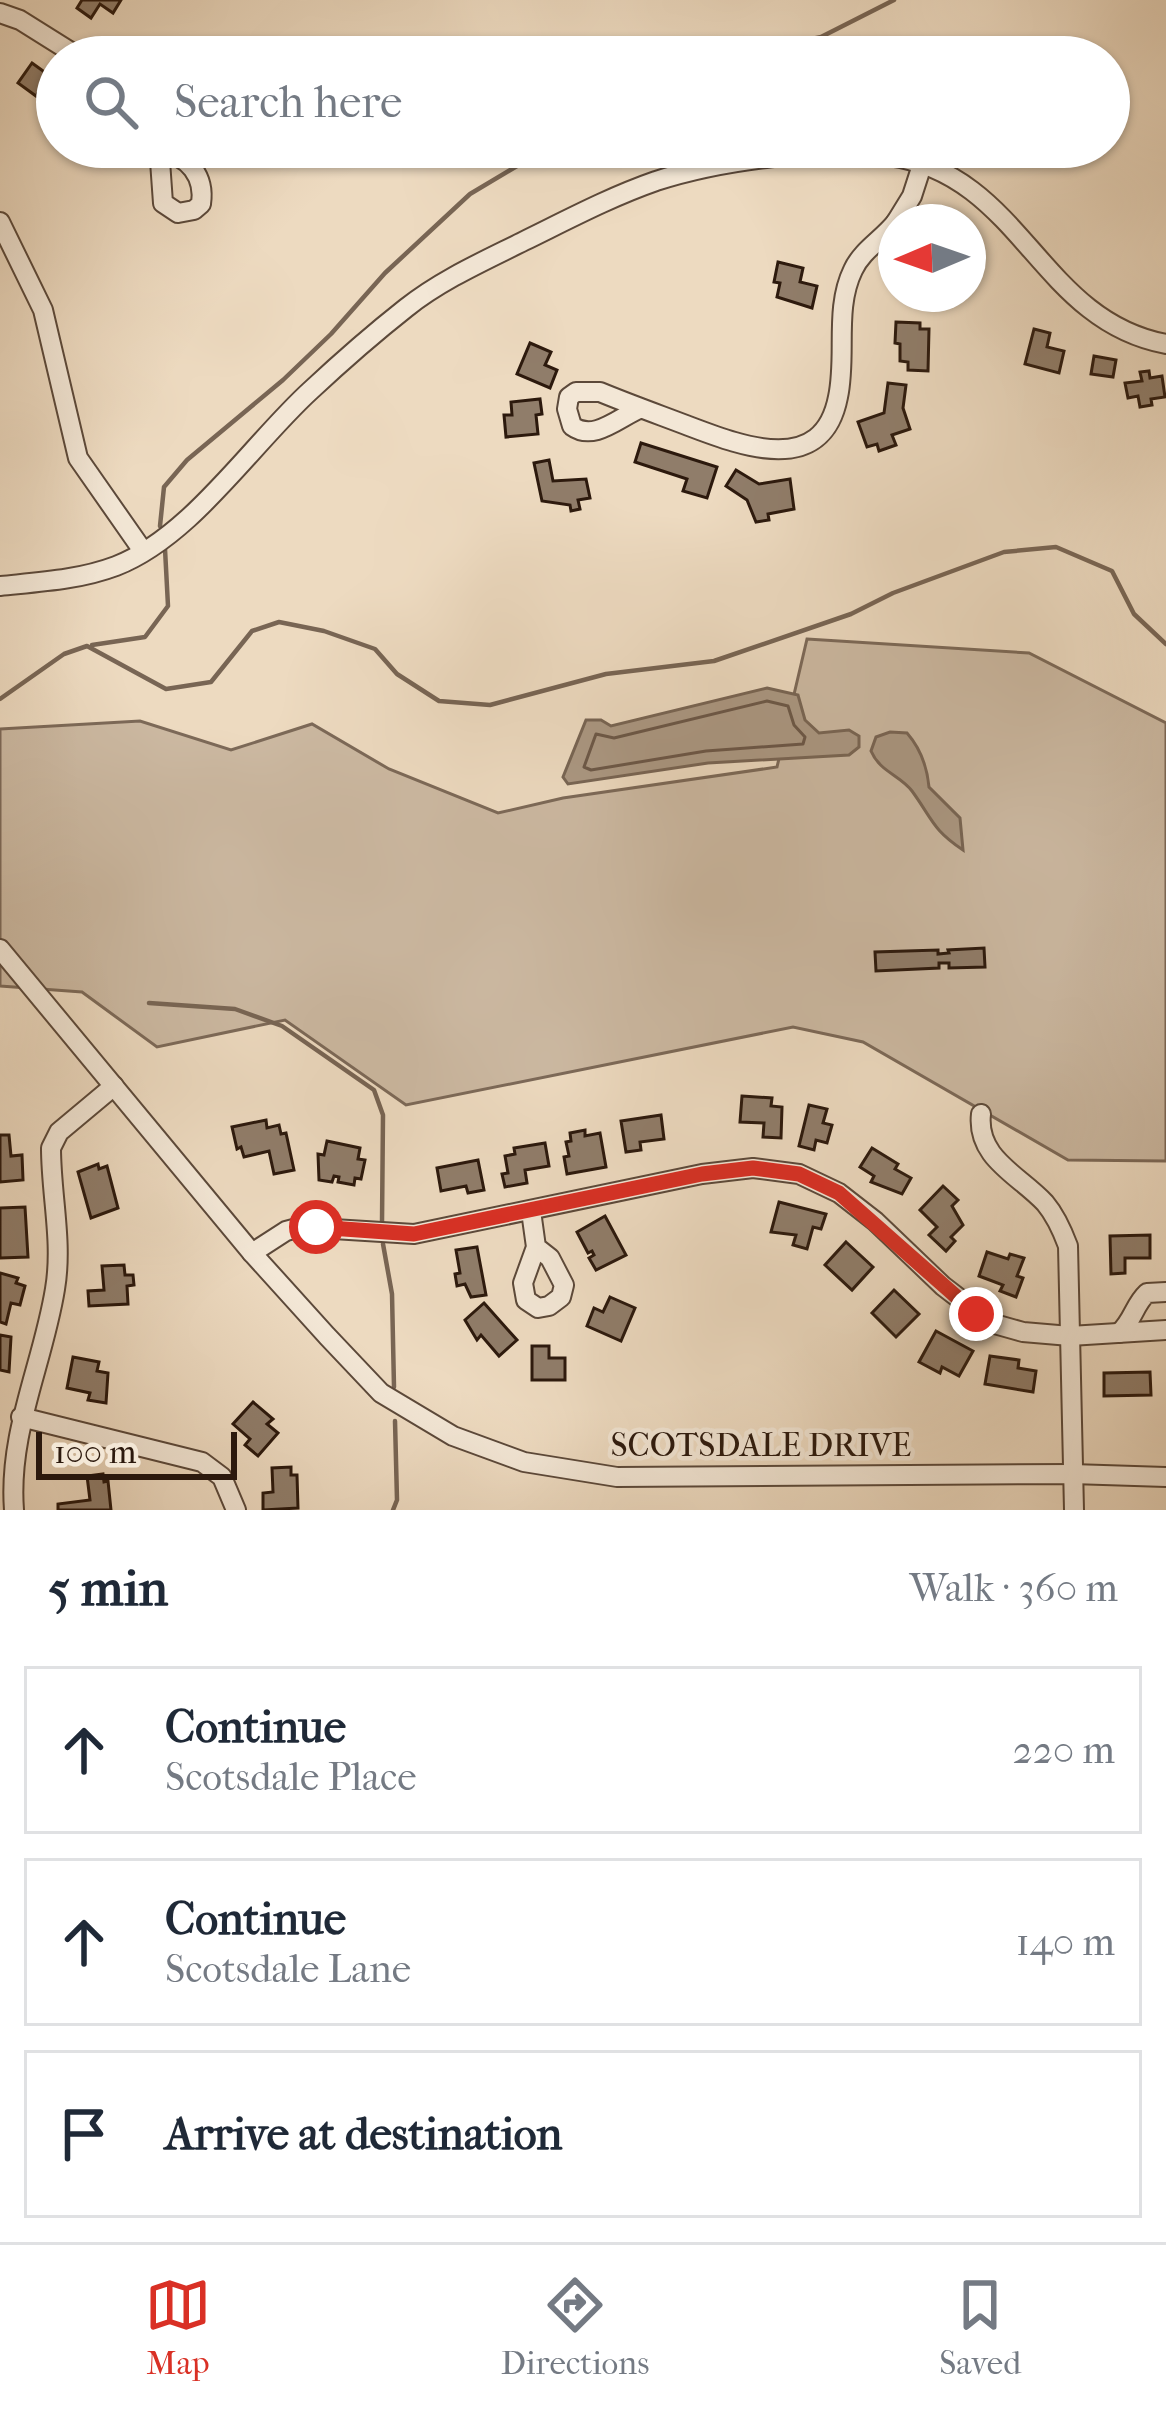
<!DOCTYPE html>
<meta charset="utf-8">
<style>
:root{--surface:#fff;--page:#f6f6f7;--text:#1f2937;--muted:#747a83;--line:#e0e1e3;--accent:#d93025}
body{margin:0;font-family:"IM FELL French Canon",serif;background:var(--page);color:var(--text)}
.compass{position:absolute;left:878px;top:204px;width:108px;height:108px;border-radius:50%;background:var(--surface);box-shadow:0 3px 9px #0004;rotate:268deg}
.scale{position:absolute;left:36px;bottom:30px;width:201px;box-sizing:border-box;padding-left:12px;border:6px solid #2c190d;border-top:0;font-size:33px;line-height:42px;white-space:nowrap;color:#2c190d;-webkit-text-stroke:9px #f3e7d6;paint-order:stroke}
.stop{position:absolute;width:36px;height:36px;margin:-27px;border:9px solid #d93025;border-radius:50%;background:#fff}
.stop.end{background:#d93025;border-color:#fff;box-shadow:0 3px 12px #0008}
.list{margin:0;padding:0;list-style:none}
h2{display:flex;justify-content:space-between;align-items:center;height:156px;margin:0;padding:0 48px;font-size:51px}
h2 small{font-size:39px;font-weight:400;color:var(--muted)}
.list li{display:grid;grid-template-columns:78px 1fr auto;gap:36px;align-items:center;box-sizing:border-box;height:168px;margin:0 24px 24px;padding:0 24px;border:3px solid var(--line);border-radius:0px}
.list b{display:block;font-size:45px;white-space:nowrap}
.list p{margin:0;font-size:39px;white-space:nowrap;color:var(--muted)}
.list em{font-size:39px;font-style:normal;color:var(--muted)}
.icon{flex:none;width:66px;height:66px;fill:none;stroke:currentColor;stroke-width:2;stroke-linecap:round;stroke-linejoin:round}
.map{position:relative;flex:none;width:1166px;height:1510px;overflow:hidden}
.search{position:absolute;background:var(--surface);box-shadow:0 3px 9px #0004;left:36px;right:36px;top:36px;height:132px;display:flex;align-items:center;gap:30px;box-sizing:border-box;padding:0 42px;border-radius:66px;color:var(--muted);font-size:45px}
.sheet{height:732px;background:var(--surface)}
nav{display:flex;justify-content:space-around;align-items:center;box-sizing:border-box;height:168px;border-top:3px solid var(--line);background:var(--surface);font-size:33px;color:var(--muted)}
nav a{display:grid;justify-items:center;gap:6px}
nav .on{color:var(--accent)}
.map>svg:first-child{display:block}
.green{fill:#ccb9a2;stroke:#7c6958;stroke-width:3}
.water{fill:#ab9883;stroke:#786554;stroke-width:3}
.lines{fill:none;stroke-linecap:round;stroke-linejoin:round}
.shore{stroke:#6c5848;stroke-width:3}
.stream{stroke:#786554;stroke-width:4.5}
.building{fill:#907d6a;stroke:#2c190d;stroke-width:3}
.minor-casing{stroke:#5c493a;stroke-width:22}
.minor{stroke:#f3e7d6;stroke-width:18}
.route{stroke:#d93025;stroke-width:15}
.labels{text-anchor:middle;stroke-width:9;stroke-linejoin:round;paint-order:stroke}
.street-label{font-size:33px;fill:#2c190d;stroke:#f3e7d6}
</style>
<div class="map">
<svg width="1166" height="1510" viewBox="0 0 1166 1510">
<rect width="100%" height="100%" fill="#eddac0"/>
<filter id="stains"><feTurbulence type="fractalNoise" baseFrequency=".00167" numOctaves="4"/><feColorMatrix values="0 0 0 0 .2 0 0 0 0 .09 0 0 0 0 .02 0 0 0 .5 -.17"/></filter>
<radialGradient id="worn" r=".72"><stop offset=".6" stop-color="#630" stop-opacity="0"/><stop offset="1" stop-color="#630" stop-opacity=".3"/></radialGradient>
<path class="green" d="M807,639l222,14 137,70v438l-98,-1 -205,-118 -70,-15 -387,78 -121,-85 -128,27 -75,-55 -82,-6v-257l140,-8 91,29 81,-26 77,45 109,44 65,-15 214,-31z"/>
<g class="water">
<path d="M767,688l31,7 7,25 14,13 30,-3 10,6v11l-10,8 -141,8 -140,21 -5,-7 23,-57h15l10,6z"/>
<path d="M890,732l17,1c14,16 20,33 22,54l31,31 3,32c-31,-21 -30,-30 -51,-59 -12,-16 -32,-19 -41,-40l5,-14z"/>
</g>
<g class="lines">
<path class="shore" d="M767,701l21,5 6,19 11,12 -2,7 -97,7 -115,19 -7,-3 12,-33 18,4z"/>
<g class="stream">
<path d="M729,57l92,-20 73,-37"/>
<path d="M160,526l4,-39 23,-27 96,-80 48,-46 54,-61 85,-79 79,-47"/>
<path d="M92,645l53,-8 23,-31 -3,-57"/>
<path d="M0,699l64,-45 23,-8 79,43 45,-7 41,-51 27,-9 45,9 51,18 22,25 42,27 51,4 116,-31 108,-13 137,-47 42,-21 111,-41 52,-5 56,24 22,43 32,30"/>
<path d="M149,1003l86,6 47,17 92,64 9,25 -1,107"/>
<path d="M383,1244l9,50 2,93"/>
<path d="M393,1510l4,-10 -2,-79"/>
</g>
</g>
<g class="building">
<path d="M82,0h39l-8,13 -13,-9 -9,14 -14,-10z"/>
<path d="M32,63l25,18v22l-17,-13 -4,6 -18,-13z"/>
<path d="M778,262l25,6 -3,14 17,4 -5,22 -35,-11 3,-14 -6,-1z"/>
<path d="M896,322l24,1v6h9l-1,42 -20,-1v-8l-8,-1v-17l-5,-1z"/>
<path d="M1034,329l16,4 -3,14 17,4 -5,22 -34,-9z"/>
<path d="M530,343l21,9 -6,13 12,5 -7,18 -33,-14z"/>
<path d="M1094,356l22,4 -3,17 -22,-3z"/>
<path d="M1149,371l1,7 12,-2 3,21 -14,2 1,6 -12,2 -2,-11 -10,2 -3,-15 17,-2 -2,-9z"/>
<path d="M888,383l18,2 -3,23 7,21 -18,6 4,10 -17,6 -2,-7 -10,3 -9,-25 26,-9z"/>
<path d="M540,399l2,15 -6,1 2,19 -32,3 -2,-22h8l-1,-13z"/>
<path d="M641,443l76,24 -10,31 -24,-7 4,-12 -52,-17z"/>
<path d="M549,460l4,21 33,-2 4,19 -12,2 2,9 -9,2 -1,-6 -28,-4 -8,-38z"/>
<path d="M736,470l23,14 31,-5 4,30 -26,5 1,6 -13,2 -9,-22 -21,-14z"/>
<path d="M984,948l1,19 -36,1v-5h-10v5l-63,3 -1,-19 63,-2v4l11,-1 -1,-3z"/>
<path d="M742,1096l30,2 -1,8 11,1 -1,31 -18,-1 1,-14 -24,-1z"/>
<path d="M809,1105l18,4 -4,14 9,2 -5,18 -11,-3 -2,10 -15,-4z"/>
<path d="M661,1115l3,24 -24,3 1,8 -15,2 -5,-31z"/>
<path d="M266,1120l1,8 12,-3 2,9 5,-1 8,37 -20,4 -5,-23 -25,6 -3,-10 -4,2 -5,-22z"/>
<path d="M585,1130v6l15,-3 6,34 -39,7 -3,-17 5,-1 -3,-14 5,-1 -1,-8z"/>
<path d="M0,1135h9l2,21 11,-1 1,25 -23,2z"/>
<path d="M327,1141l33,7 -2,11 7,1 -4,19 -6,-1 -1,7 -16,-3 1,-5 -5,-1 -2,6 -13,-2 -1,-26 6,1z"/>
<path d="M545,1143l4,23 -24,4 2,13 -22,4 -3,-13 6,-1 -3,-17 10,-2 -1,-6z"/>
<path d="M872,1148l26,16 -3,5 16,9 -9,16 -31,-12 3,-6 -14,-9z"/>
<path d="M478,1160l6,30 -16,3 -2,-7 -25,5 -4,-23z"/>
<path d="M98,1164l1,5 8,-3 11,42 -27,10 -13,-46z"/>
<path d="M943,1186l15,14 -6,6 11,19 -12,12 4,4 -9,10 -17,-16 8,-8 -17,-17z"/>
<path d="M779,1202l47,12 -5,15 -8,-2 -6,22 -14,-4 3,-10 -25,-3z"/>
<path d="M25,1207l3,50 -28,1v-50z"/>
<path d="M605,1216l21,39 -30,15 -7,-12 5,-3 -2,-4 -4,2 -11,-21z"/>
<path d="M1150,1235v23h-25v15l-14,1 -1,-38z"/>
<path d="M846,1242l27,25 -21,23 -27,-25z"/>
<path d="M477,1247l9,48 -15,2 -6,-13 -8,2 -2,-12 5,-1 -4,-23z"/>
<path d="M987,1252l21,7 2,-5 14,4 -7,18 6,2 -7,19 -16,-6 3,-6 -24,-9z"/>
<path d="M124,1265l1,10h8l1,10 -7,1 1,18 -39,2 -1,-15 16,-1 -2,-24z"/>
<path d="M0,1273l18,5 -2,5 9,3 -5,19 -9,-2 -5,21 -6,-2z"/>
<path d="M894,1290l25,24 -23,23 -24,-24z"/>
<path d="M610,1297l25,11 -14,33 -34,-15 7,-18 9,4z"/>
<path d="M484,1303l33,37 -18,16 -18,-21 -4,5 -12,-20z"/>
<path d="M936,1331l37,20 -14,25 -17,-9 -2,6 -21,-11z"/>
<path d="M0,1335l11,2 -2,35 -9,-2z"/>
<path d="M532,1346h17v12h16v22h-33z"/>
<path d="M990,1356l29,4 -1,8 18,3 -3,21 -48,-8z"/>
<path d="M73,1357l26,5 -2,9 11,2 -2,30 -18,-3 2,-7 -23,-5z"/>
<path d="M1150,1372l1,23 -47,1v-23z"/>
<path d="M253,1402l20,17 -6,5 11,9 -20,23 -13,-11 5,-6 -17,-15z"/>
<path d="M291,1467v8h6l1,33 -35,2v-17l10,-1 -1,-24z"/>
<path d="M103,1474l1,8 4,-1 3,29h-53v-6l32,-4 -3,-24z"/>
</g>
<g class="lines">
<g class="minor-casing">
<g id="minor">
<path d="M0,13l20,7 59,37"/>
<path d="M159,147l4,56 15,10 16,-3 7,-6c4,-27 -12,-49 -40,-52"/>
<path d="M0,222l43,88 35,148 65,93"/>
<path d="M896,222l16,-26 11,-34"/>
<path d="M641,408c-23,10 -47,34 -69,18l-5,-17 2,-12 7,-5h24c29,12 57,22 86,33 53,20 136,54 152,-28 9,-42 -4,-88 15,-127 9,-20 30,-31 43,-48"/>
<path d="M0,586c39,-4 79,-6 116,-20 75,-29 135,-121 194,-175 30,-28 63,-57 96,-83 35,-28 78,-47 118,-67 43,-21 86,-44 132,-60 65,-21 165,-34 233,-25 133,18 149,164 277,188"/>
<path d="M0,949l252,304 75,83 54,57 72,43 71,26 93,15 455,-3 94,3"/>
<path d="M981,1114c-5,44 38,61 64,89 11,13 17,27 23,43l6,264"/>
<path d="M531,1211l5,36 -13,36 3,17 12,8 11,-2 12,-9 3,-12 -14,-27 -14,-11"/>
<path d="M252,1253l34,-22 15,-4 113,7 288,-60 51,-6 46,6 40,19 36,28 68,65 48,37 32,9 47,4 96,-6"/>
<path d="M1119,1333c14,-12 15,-28 28,-40l19,-1"/>
<path d="M21,1417l181,45 20,15 14,33"/>
<path d="M14,1510c-6,-78 29,-146 41,-221 8,-47 -4,-94 -4,-141l8,-16 55,-46"/>
</g>
</g>
<use href="#minor" class="minor"/>
</g>
<g class="lines">
<path class="route" d="M316,1227l98,7 288,-60 51,-6 46,6 40,19 137,121"/>
</g>
<g class="labels">
<g class="street-label">
<text x="761" y="1456">SCOTSDALE DRIVE</text>
</g>
</g>
<rect width="100%" height="100%" filter="url(#stains)"/>
<rect width="100%" height="100%" fill="url(#worn)"/>
</svg>
<svg class="compass" viewBox="-18 -18 36 36"><path d="M0-13l5 13h-10z" fill="#e53935"/><path d="M0 13l5-13h-10z" fill="#747a83"/></svg>
<div class="scale">100 m</div>
<div class="stop" style="left:316px;top:1227px"></div>
<div class="stop end" style="left:976px;top:1314px"></div>
<div class="search"><svg class="icon" aria-label="search" viewBox="0 0 24 24"><circle cx="10" cy="10" r="6"/><path d="M15 15l6 6"/></svg>Search here</div>
</div>
<section class="sheet">
<h2>5 min<small>Walk · 360 m</small></h2>
<ul class="list">
<li><svg class="icon" aria-label="ahead" viewBox="0 0 24 24"><path d="M12 20V5M6 11l6-6 6 6"/></svg><div><b>Continue</b><p>Scotsdale Place</p></div><em>220 m</em></li>
<li><svg class="icon" aria-label="ahead" viewBox="0 0 24 24"><path d="M12 20V5M6 11l6-6 6 6"/></svg><div><b>Continue</b><p>Scotsdale Lane</p></div><em>140 m</em></li>
<li><svg class="icon" aria-label="arrive" viewBox="0 0 24 24"><path d="M6 21V4h12l-3 4 3 4H6"/></svg><div><b>Arrive at destination</b></div></li>
</ul>
</section>
<nav>
<a class="on"><svg class="icon" aria-label="map" viewBox="0 0 24 24"><path d="M3 6l6-2 6 2 6-2v14l-6 2-6-2-6 2zM9 4v14M15 6v14"/></svg>Map</a>
<a><svg class="icon" aria-label="directions" viewBox="0 0 24 24"><path d="M12 3l9 9-9 9-9-9zM9 14v-3h6M13 9l2 2-2 2"/></svg>Directions</a>
<a><svg class="icon" aria-label="saved" viewBox="0 0 24 24"><path d="M7 4h10v16l-5-4-5 4z"/></svg>Saved</a>
</nav>
